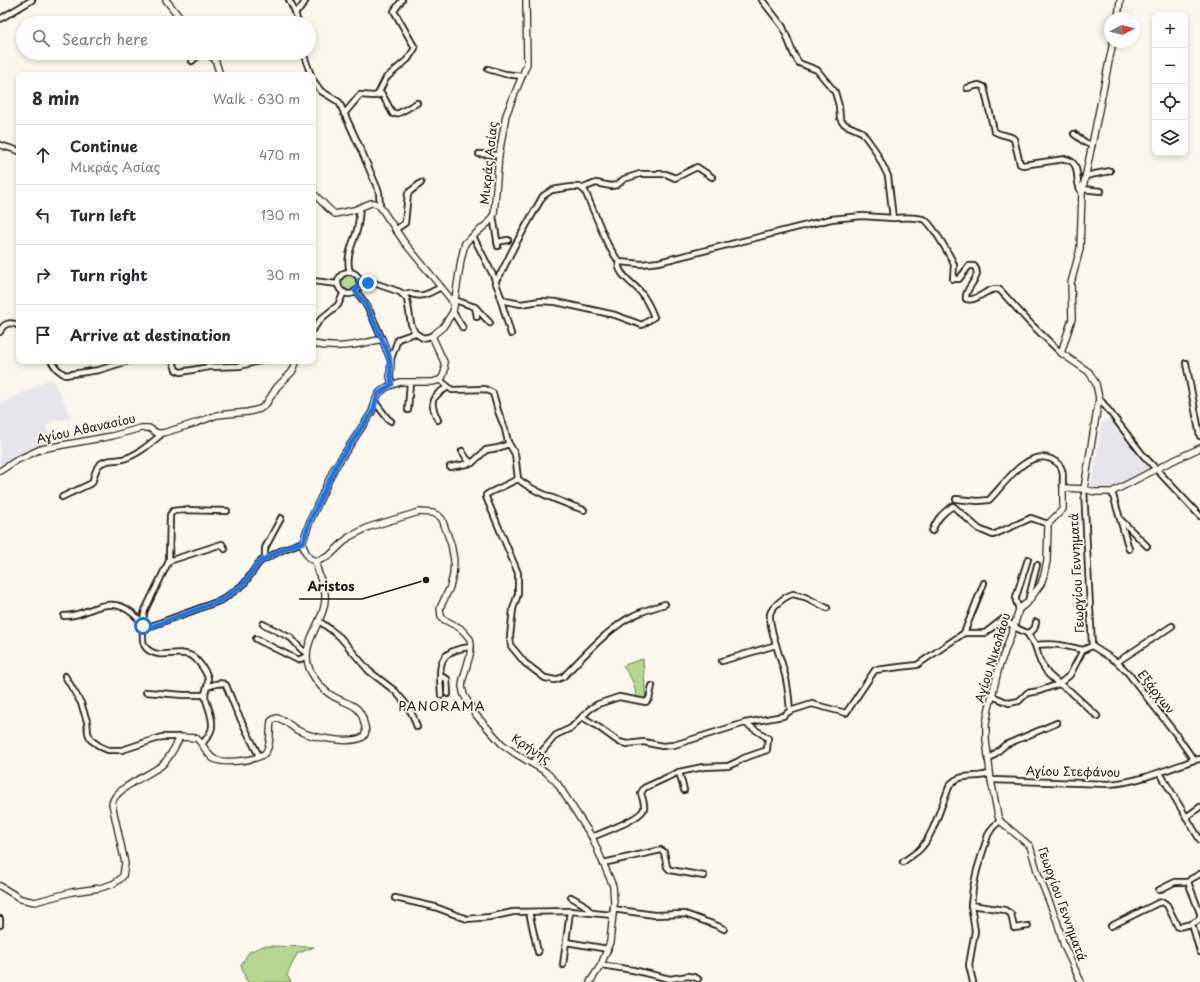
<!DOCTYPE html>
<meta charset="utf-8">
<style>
:root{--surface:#fff;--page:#f7f7f7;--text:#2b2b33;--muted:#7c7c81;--line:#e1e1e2}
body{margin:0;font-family:"Playpen Sans",sans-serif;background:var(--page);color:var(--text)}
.controls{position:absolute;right:12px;top:12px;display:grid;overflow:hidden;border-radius:8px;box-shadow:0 2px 6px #0003}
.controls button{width:36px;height:36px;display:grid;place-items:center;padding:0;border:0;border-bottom:1px solid var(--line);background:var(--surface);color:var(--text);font:20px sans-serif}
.compass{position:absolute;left:1104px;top:12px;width:36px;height:36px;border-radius:50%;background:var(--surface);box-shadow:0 2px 6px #0003;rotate:83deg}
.stop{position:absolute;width:12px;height:12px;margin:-9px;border:3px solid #1a73e8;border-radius:50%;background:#fff}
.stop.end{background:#1a73e8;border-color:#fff;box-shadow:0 1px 4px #0008}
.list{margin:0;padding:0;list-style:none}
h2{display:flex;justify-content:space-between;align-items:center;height:52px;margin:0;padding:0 16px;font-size:17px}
h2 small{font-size:13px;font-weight:400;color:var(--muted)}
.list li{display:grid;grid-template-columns:26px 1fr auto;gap:12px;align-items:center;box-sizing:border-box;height:60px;padding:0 16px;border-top:1px solid var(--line)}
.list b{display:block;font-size:15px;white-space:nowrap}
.list p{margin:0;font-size:13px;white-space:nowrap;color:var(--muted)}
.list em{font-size:13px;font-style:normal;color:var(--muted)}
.icon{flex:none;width:22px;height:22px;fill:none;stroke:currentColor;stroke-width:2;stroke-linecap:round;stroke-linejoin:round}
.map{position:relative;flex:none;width:1200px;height:982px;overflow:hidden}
.search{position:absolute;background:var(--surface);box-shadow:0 2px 6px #0003;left:16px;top:16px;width:300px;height:44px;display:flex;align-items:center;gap:10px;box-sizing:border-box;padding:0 14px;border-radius:22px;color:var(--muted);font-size:15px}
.panel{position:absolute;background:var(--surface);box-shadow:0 2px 6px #0003;left:16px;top:72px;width:300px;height:292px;border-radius:8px}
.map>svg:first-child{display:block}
.built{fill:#e7e5ec}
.green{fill:#b5d791;stroke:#687a56}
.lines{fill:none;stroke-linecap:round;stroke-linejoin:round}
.minor-casing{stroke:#1c1c1c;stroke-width:8}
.tertiary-casing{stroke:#1c1c1c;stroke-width:8}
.minor{stroke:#fbf7ec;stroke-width:4.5}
.tertiary{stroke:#fbf7ec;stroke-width:5.5}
.route{stroke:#1a73e8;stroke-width:5}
.labels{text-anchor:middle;stroke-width:3.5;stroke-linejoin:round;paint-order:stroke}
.street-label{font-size:12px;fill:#1c1c1c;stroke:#fbf7ec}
.neighbourhood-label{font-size:13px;letter-spacing:1px;fill:#1c1c1c;stroke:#fbf7ec}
.leader{fill:none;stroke:#1c1c1c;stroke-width:1.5}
.callout-dot{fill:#1c1c1c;stroke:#fbf7ec;stroke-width:1.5}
.callout-label{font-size:13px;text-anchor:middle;font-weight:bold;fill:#1c1c1c;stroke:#fbf7ec;stroke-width:3.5;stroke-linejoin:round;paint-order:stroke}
</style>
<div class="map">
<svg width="1200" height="982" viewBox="0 0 1200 982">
<rect width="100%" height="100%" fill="#fbf7ec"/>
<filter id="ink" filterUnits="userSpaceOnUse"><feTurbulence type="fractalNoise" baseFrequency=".025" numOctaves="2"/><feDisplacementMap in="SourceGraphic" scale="8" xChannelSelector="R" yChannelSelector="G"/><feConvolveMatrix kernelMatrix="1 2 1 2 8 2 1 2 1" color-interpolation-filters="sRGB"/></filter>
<g filter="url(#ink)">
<g class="built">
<path d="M52,378l20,41 -21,2 -5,6 7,16 -25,8 -28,17v-64z"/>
<path d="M1110,419l39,50 -29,16 -11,3 -18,-1 11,-64z"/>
</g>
<g class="green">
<path d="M348,274l9,4v7l-1,4 -4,3 -8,-1 -3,-5 1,-6z"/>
<path d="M643,659l3,42 -10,-4c-1,-13 -5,-20 -13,-30l4,-3z"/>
<path d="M263,946l51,1 -17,7 -10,21 4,7h-42l-3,-2 -5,-15 8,-13z"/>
</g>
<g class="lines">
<g class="minor-casing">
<g id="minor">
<path d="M289,0l6,12 3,11"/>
<path d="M762,0l21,27 11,28 5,8 18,7 18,22 4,14 1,12 2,4 4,3 16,7 13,18 13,26 5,42c9,0 23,-2 32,2 7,4 22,31 27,40l2,5 -1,14h6l10,-13h5c10,11 -10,21 -8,33 11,4 23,-14 34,-9l29,32 32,31"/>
<path d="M295,13l5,-4 6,-9"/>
<path d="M0,19l32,-19"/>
<path d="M303,53l8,22"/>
<path d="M192,61l9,-8"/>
<path d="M488,69l17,5 17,2"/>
<path d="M313,80l8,11 18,11 23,50 17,40 1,14"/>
<path d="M967,88l12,-3 5,2 10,44c6,5 14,3 20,8l6,25 3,1 42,-6c18,3 8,23 17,34"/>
<path d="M378,94l8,-16 22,-19 7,-11 -21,-37 8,-11"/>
<path d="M344,114l16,-19 14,1 8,-2 11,20 6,-1 18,-10"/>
<path d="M1074,134l12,9 6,2"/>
<path d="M0,145l19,6"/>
<path d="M479,154l20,1"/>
<path d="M1085,176l25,-5"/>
<path d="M583,188l13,-5 15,3 6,-1 7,-6 16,-5h26l9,4 22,-11 15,10"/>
<path d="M1082,189l19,2"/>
<path d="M493,216l5,30"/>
<path d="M395,230l10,-7 3,-30 13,-10"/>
<path d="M473,236l20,39 8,22 4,4 16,3 19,-3 16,1 59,13 27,10 12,-8c-3,-8 -7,-16 -12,-23 -5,-8 -27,-21 -23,-32l-11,-17 -23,-54 -5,-4h-9l-19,3 -9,6 -29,51 -13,26 -6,9"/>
<path d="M497,242l11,-2"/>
<path d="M619,262l23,2 17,-2 172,-43 31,-3 31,2"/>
<path d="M350,272c-5,-15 3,-28 7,-42 2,-8 2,-15 3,-22"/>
<circle cx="349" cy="283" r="11"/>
<path d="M359,280l15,3 26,9 7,7 4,25 4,9 8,5 9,-2"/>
<path d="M313,281l25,3"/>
<path d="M355,291c14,13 19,31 27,48"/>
<path d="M403,295l6,-2c12,6 21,0 32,-6"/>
<path d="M500,297l11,37"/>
<path d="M455,300l20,7 2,10"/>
<path d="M475,307l15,16"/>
<path d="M453,312l10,16"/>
<path d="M313,329l9,-11 16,-13 6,-13"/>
<path d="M0,332c3,-9 11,-11 19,-6"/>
<path d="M391,359l7,-20 17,-6"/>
<path d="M51,361l6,8 8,6 34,-5 29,-9"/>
<path d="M173,361l3,9 5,2 28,-5 31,-1 19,-5"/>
<path d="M1186,363l14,73"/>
<path d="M440,380l12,10 33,-1 8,4 5,18 7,18 3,13 7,12 3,25 -29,14 -3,2v2l32,76v21l-5,15 -3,28 1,9 14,17 20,15 10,2 8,-3c17,-17 34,-37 54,-51 13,-11 32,-17 48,-22"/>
<path d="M1099,398l44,57 57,61"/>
<path d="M375,402l13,17 3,2"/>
<path d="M408,410l2,-28"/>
<path d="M438,420c-9,-19 -8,-22 10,-33"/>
<path d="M462,451l5,8 5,4"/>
<path d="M450,467l22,-4 14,-13 12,-2 11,-4"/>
<path d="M518,479c15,13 46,24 66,31"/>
<path d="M1084,489l8,157"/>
<path d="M1112,492l17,57"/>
<path d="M62,497l30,-14c2,-6 3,-13 7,-18 6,-6 16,-4 24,-6 15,-4 28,-16 40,-26"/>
<path d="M956,499l22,2 11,-1c15,-15 37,-51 62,-41 4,2 10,6 11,11 2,5 0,12 1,18"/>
<path d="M227,511l-46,-1 -8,1 -3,4 -1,46 -24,49 -2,9v10l79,-29 22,-16 14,-20 3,-3 23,-12 19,-7"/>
<path d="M1122,521l25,25"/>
<path d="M932,531c5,-12 10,-18 21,-25l26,23 14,6 38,-17 17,6"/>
<path d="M265,558v-10l16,-30"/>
<path d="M169,561l53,-17 3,5"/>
<path d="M1028,601l9,-36"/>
<path d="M1019,609l-3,-8v-4l12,-38"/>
<path d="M64,616c12,0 20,-4 30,-8 22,-8 35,-1 49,16"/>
<path d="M319,621l11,8 10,8 29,34 26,20 12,14 6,11 4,11"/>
<path d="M263,624l28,14 9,10 7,6"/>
<path d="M143,629c0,8 -2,17 7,22 12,8 29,-2 42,5 6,4 14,15 16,22 1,6 -3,12 -3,18 2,10 8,20 7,30 0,7 -6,13 -10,18"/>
<path d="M964,633l20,-50"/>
<path d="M1027,633c7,-2 8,-4 9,-11"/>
<path d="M256,639l42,21 9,-4"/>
<path d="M1035,645c20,-2 28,0 48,5"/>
<path d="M1092,646l25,16 11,11 47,60 19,27"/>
<path d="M722,661l54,-16"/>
<path d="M1117,662l55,-36"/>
<path d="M65,676l16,27 6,18 1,12 3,7 10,7 7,3h14l40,-13h18"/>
<path d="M440,676l7,3 1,15"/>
<path d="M207,687c6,-2 13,-6 19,-2l10,25 23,46"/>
<path d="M146,692l37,3h22"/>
<path d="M441,695c-2,-30 -4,-45 30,-48"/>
<path d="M992,696l17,7 10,-2 8,-8 12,-2 20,-7 11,-9 13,-25 9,-4"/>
<path d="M790,711l22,-7 34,9 29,-43 42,-5 47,-32h21l18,-14 4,2 7,6 13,6 8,12 5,16 8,13 11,10 11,7 27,25"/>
<path d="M582,717l12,7 25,18 8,2 17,-2 18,4 12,-1 71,-22 38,-7 7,-5c-1,-13 -2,-27 -6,-40 -3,-12 -16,-46 -14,-57 2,-8 16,-18 23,-20l12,3 22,11"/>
<path d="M988,760l17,-15 52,-22"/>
<path d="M532,763l24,-28 15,-7 19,-19 8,-5 21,-7 27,5 3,-3 3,-13"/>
<path d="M679,772l5,18"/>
<path d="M1160,773l40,67"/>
<path d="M991,780l118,4c29,-2 57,-14 85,-24l6,-1"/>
<path d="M1186,817l14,-10"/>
<path d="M592,837c10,-4 51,-19 52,-29 1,-5 -2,-10 -3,-15l3,-5 35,-16 24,-5 25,-1 9,-4 7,-4 23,-8 1,-12 -23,-15"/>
<path d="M903,862c5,-4 10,-7 15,-11 11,-9 19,-32 24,-46 3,-6 5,-14 8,-20 11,-14 28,-5 40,-12"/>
<path d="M603,863l58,-13 3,2 3,15 3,3 34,6"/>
<path d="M1200,874l-9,5 -3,3 12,31"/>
<path d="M1159,890l16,-8h13"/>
<path d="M571,897l12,7 8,8"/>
<path d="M395,898l40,9 32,12 23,-2 23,-5 57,-1 43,4"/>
<path d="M971,905l34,5 6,4 3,14 14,-2"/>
<path d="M613,909l41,6 31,-1 33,12 6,3"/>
<path d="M529,912l9,40"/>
<path d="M0,919v6"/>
<path d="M1192,924l8,28"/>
<path d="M1111,926l47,-23 5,-1 4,3 11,22 14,-3 8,-5v-4"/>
<path d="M566,942l42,7"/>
<path d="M563,965l7,-54"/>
<path d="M601,965l32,5 37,9 18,-3 6,1 4,2"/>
<path d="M973,982l-4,-17 6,-34 -4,-26 2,-17 4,-18 11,-35 5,-8 7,-6"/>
</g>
</g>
<g class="tertiary-casing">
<g id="tertiary">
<path d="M166,0l18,23"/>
<path d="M526,0l1,64 -21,51 -7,40 -5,59 -6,9 -23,20 -4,17 -8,52 -10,15 -11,9 12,26 1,8 -2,6 -3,4 -8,2h-32l-13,5 -8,6 -3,6 -4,13 -38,57 -24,52 -7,20v4l3,8 4,6 8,2 11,-5 20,-19 20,-10 50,-15 14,1 6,3 3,3 9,25 3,16 -1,15 -3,12 -10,21 1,8 2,3 17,9 4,4 6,7 1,5 -1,11 -7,24 -1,8 2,8 11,19 27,30 14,10 30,18 11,11 35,54 21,49 1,18 -4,38 -9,23 -11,17"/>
<path d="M1118,18l2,-18"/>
<path d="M205,53l10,6 5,16"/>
<path d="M313,193l17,17 5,4 19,-4 17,-7h3l5,2 25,37 46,56 4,7"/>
<path d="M313,344c24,5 45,1 69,-5l9,22 -1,16 2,7"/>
<path d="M0,471l17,-11 24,-11 71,-13 29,-8h8l8,5h6l33,-10 21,-8 31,-3 12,-3 6,-5 11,-17 15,-15 5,-11"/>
<path d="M1084,489l15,-91 -3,-14 -7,-12 -28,-19 11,-34 -1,-36 9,-34 2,-56 31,-151"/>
<path d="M0,886l21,13 14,3 37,-10 28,-4 13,-4 6,-4 4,-4 2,-13 -13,-59c2,-16 38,-29 50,-39 8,-7 13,-18 18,-28l16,1c8,6 10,16 18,21 10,5 45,2 52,-7 6,-10 3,-20 5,-31l5,-3c8,0 14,8 21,12 13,7 53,15 66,7 4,-4 3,-9 1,-14 -4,-21 -18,-18 -33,-28 -8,-5 -15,-14 -20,-23 -15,-29 17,-51 14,-78l-10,-33"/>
<path d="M1081,982l-17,-36 -7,-25 -19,-47 -8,-28 -30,-25 -2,-5 -7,-36 -5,-40v-16l3,-16 10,-41 15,-40 5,-18 9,-7 13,-18 3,-9 3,-14 1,-37 15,-15v-21l21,1 11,3h17l54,-28 34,-16"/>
</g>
</g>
<use href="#minor" class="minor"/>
<use href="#tertiary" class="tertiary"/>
</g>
</g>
<g class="lines" filter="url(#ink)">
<path class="route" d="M143,626v3l5,-1 74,-28 22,-16 14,-20 3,-3 29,-15 13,-4 7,-21 27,-57 36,-53 5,-17 14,-10c-3,-11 0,-21 -4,-31l-22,-49 -11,-13 4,-4v-7l9,3"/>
</g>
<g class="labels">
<g class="street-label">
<text transform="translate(489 163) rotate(-84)" y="4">Μικράς Ασίας</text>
<text transform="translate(86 429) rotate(-12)" y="4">Αγίου Αθανασίου</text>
<text transform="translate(1077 573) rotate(-93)" y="4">Γεωργίου Γεννηματά</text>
<text transform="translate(993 658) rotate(-73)" y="4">Αγίου Νικολάου</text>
<text transform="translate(1156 692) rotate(52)" y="4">Εξάρχων</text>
<text transform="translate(531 749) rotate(33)" y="4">Κρήνης</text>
<text transform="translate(1073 772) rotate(1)" y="4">Αγίου Στεφάνου</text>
<text transform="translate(1062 904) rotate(70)" y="4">Γεωργίου Γεννηματά</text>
</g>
<g class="neighbourhood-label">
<text x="442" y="711">PANORAMA</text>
</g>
</g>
<path class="leader" d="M426 580L362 599H299"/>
<circle class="callout-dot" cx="426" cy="580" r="4"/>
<g class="callout-label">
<text x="331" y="591">Aristos</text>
</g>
</svg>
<div class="controls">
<button>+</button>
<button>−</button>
<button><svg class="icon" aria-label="locate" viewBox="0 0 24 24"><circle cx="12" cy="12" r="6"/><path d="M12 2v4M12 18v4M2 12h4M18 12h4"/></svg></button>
<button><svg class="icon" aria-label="layers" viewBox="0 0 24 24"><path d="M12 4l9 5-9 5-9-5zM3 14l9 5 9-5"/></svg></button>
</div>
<svg class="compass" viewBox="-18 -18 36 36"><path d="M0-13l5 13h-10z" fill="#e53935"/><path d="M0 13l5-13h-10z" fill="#7c7c81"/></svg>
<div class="stop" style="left:143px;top:626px"></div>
<div class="stop end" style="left:368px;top:283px"></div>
<div class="search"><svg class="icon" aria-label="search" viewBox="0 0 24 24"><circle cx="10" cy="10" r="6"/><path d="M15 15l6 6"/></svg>Search here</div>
<section class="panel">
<h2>8 min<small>Walk · 630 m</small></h2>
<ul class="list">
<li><svg class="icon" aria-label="ahead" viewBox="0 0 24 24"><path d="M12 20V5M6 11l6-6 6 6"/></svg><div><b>Continue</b><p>Μικράς Ασίας</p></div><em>470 m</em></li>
<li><svg class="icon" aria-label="left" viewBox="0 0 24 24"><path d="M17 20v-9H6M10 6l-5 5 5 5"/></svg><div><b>Turn left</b></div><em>130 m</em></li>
<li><svg class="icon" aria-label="right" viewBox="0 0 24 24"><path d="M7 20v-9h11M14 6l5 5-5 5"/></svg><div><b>Turn right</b></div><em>30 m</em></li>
<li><svg class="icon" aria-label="arrive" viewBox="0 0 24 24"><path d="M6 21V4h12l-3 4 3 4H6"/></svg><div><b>Arrive at destination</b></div></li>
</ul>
</section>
</div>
